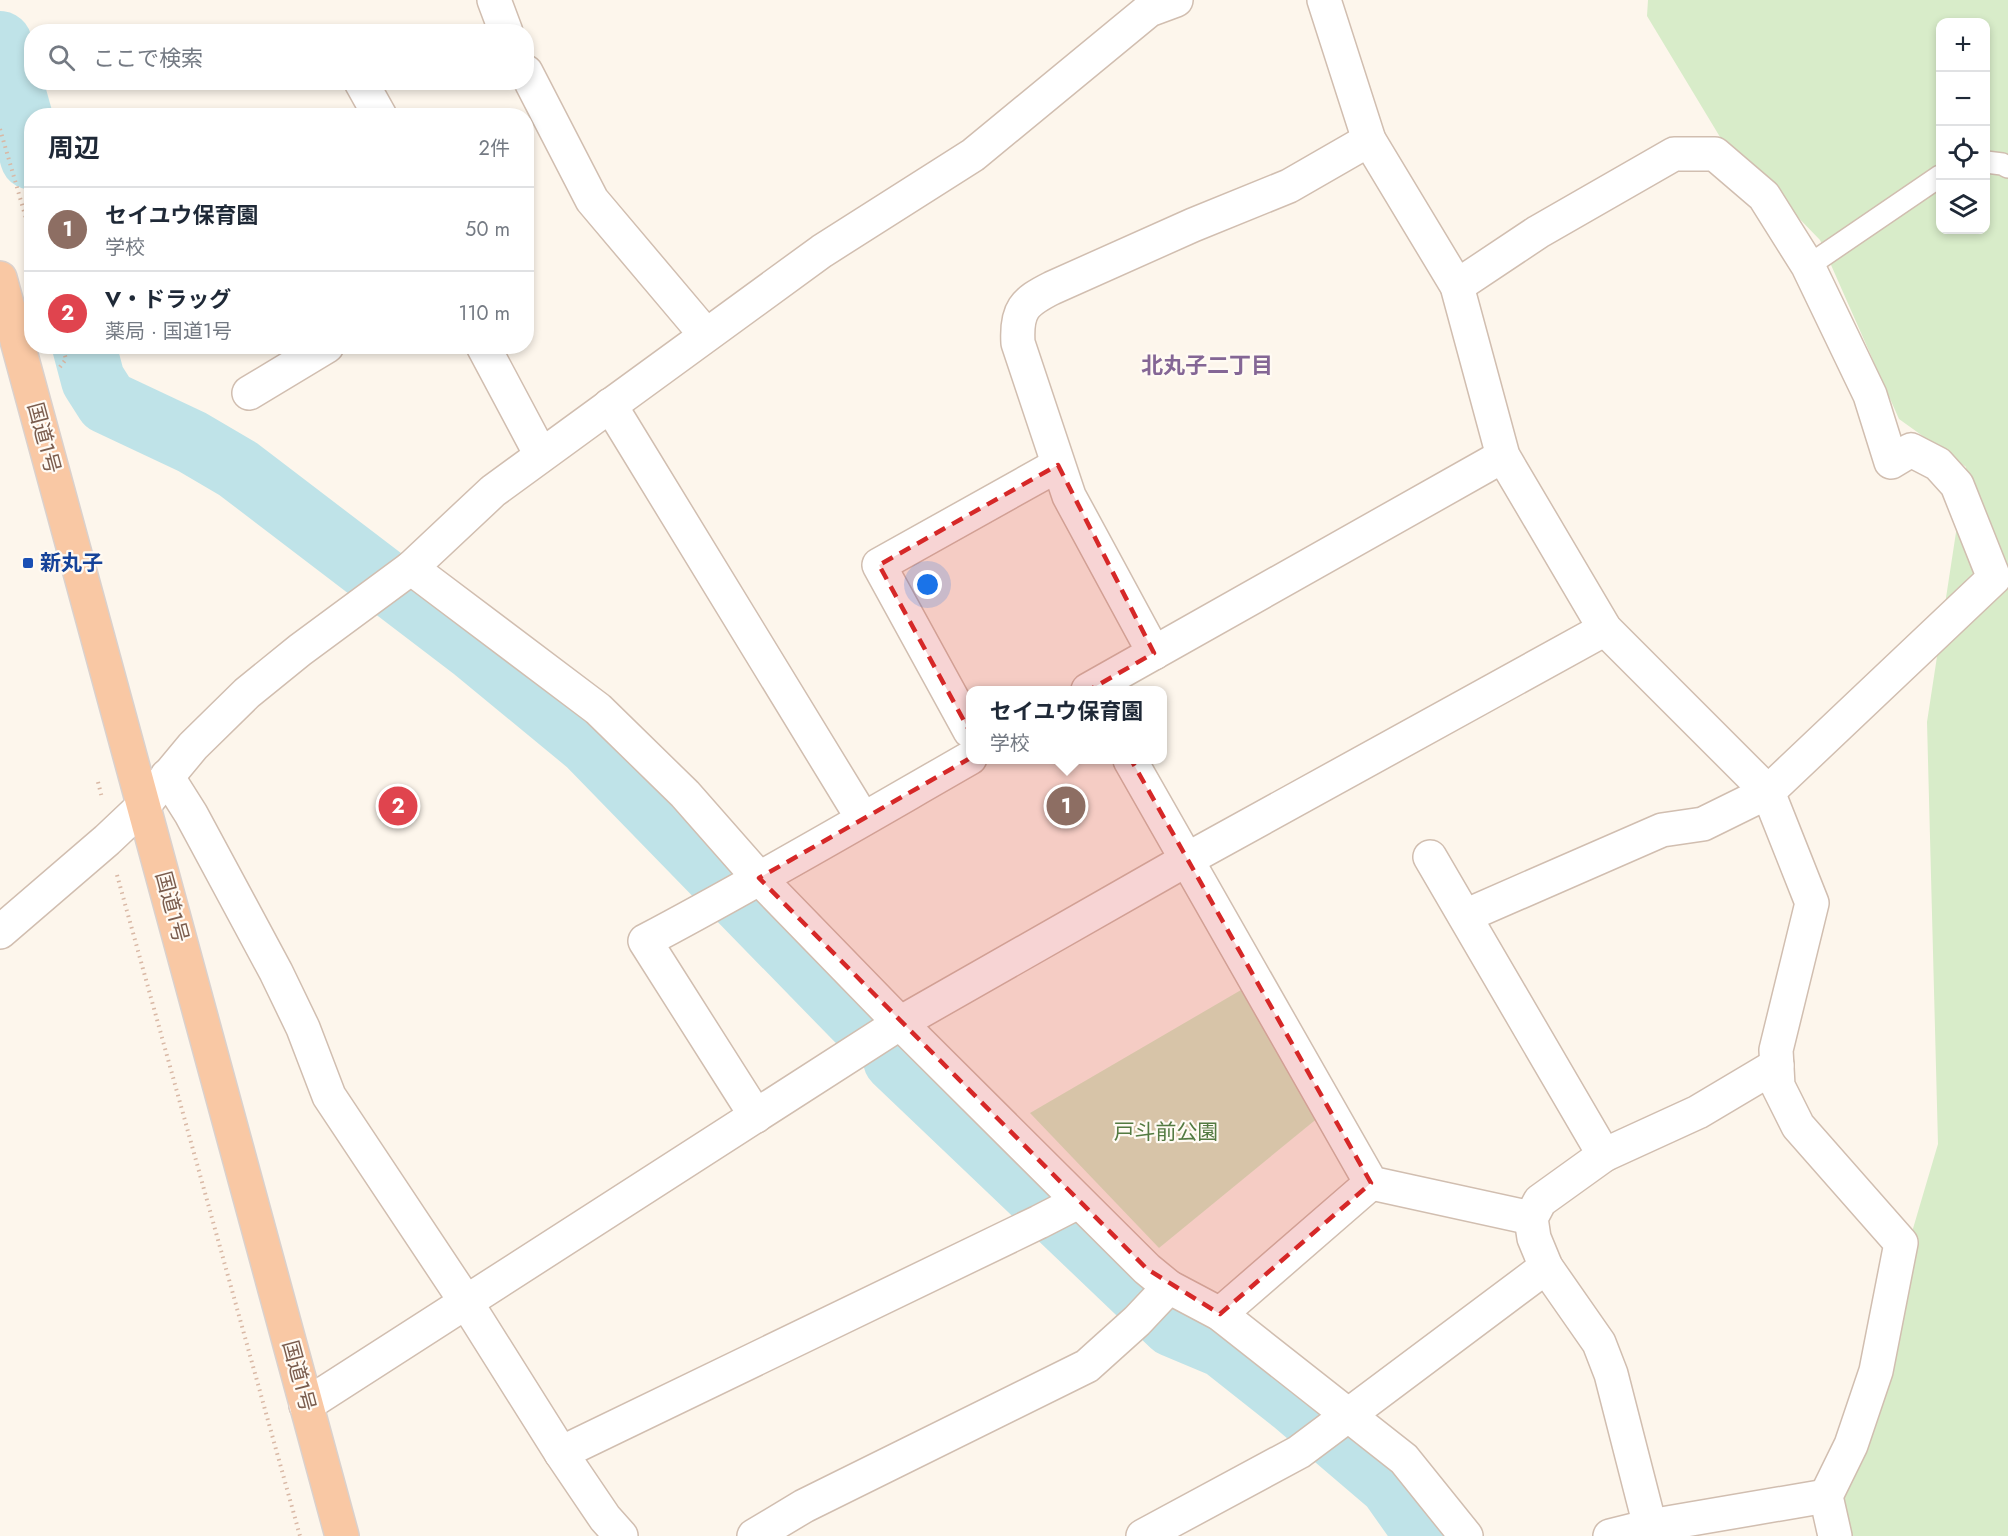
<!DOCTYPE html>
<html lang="ja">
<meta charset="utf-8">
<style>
:root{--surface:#fff;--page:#f2f2f3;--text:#1f2937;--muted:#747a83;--line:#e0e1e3;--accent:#e76f51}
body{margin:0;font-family:Jost,"Noto Sans JP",sans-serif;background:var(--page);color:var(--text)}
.controls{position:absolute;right:18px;top:18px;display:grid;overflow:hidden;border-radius:12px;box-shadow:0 3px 9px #0003}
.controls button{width:54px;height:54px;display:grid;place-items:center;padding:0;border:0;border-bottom:2px solid var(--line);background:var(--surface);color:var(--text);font:30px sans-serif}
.you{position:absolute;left:928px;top:585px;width:21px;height:21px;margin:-15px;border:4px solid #fff;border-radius:50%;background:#1a73e8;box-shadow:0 0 0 9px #1a73e833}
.badge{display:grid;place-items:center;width:39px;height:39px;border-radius:50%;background:var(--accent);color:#fff;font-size:20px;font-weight:700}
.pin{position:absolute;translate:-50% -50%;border:3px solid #fff;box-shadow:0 2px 6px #0006}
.popup{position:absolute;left:966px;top:686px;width:201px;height:78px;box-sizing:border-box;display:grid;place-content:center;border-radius:12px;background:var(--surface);filter:drop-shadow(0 2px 4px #0005);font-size:20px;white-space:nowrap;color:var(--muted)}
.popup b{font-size:22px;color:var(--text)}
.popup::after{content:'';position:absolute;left:50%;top:100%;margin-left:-12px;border:12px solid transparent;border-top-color:var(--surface)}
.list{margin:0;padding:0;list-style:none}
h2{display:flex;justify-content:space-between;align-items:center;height:78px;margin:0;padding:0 24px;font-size:26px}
h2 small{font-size:20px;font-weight:400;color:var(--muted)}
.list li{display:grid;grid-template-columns:39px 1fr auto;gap:18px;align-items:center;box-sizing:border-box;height:84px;padding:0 24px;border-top:2px solid var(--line)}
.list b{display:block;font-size:22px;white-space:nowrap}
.list p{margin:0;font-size:20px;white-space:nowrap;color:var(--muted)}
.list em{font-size:20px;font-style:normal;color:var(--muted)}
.icon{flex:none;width:33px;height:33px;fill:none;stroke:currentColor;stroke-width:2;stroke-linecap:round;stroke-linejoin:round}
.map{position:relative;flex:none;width:2008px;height:1536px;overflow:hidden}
.search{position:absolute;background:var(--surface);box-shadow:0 3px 9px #0003;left:24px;top:24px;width:510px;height:66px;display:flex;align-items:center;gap:15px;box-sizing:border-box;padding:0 21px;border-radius:24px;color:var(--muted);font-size:22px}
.panel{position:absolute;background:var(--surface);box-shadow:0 3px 9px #0003;left:24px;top:108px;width:510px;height:246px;border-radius:24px}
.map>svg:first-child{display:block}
.green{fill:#d8ecc9;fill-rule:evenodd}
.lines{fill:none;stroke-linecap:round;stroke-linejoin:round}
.river{stroke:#bfe3e8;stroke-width:64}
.service-casing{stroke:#d1beb0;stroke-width:24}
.minor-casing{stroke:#d1beb0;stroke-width:36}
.tertiary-casing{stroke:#d1beb0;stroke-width:36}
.trunk-casing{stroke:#dad1cd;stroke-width:36}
.path{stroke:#d9b8a5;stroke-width:4;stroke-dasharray:1.5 4.5;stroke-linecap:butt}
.service{stroke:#fff;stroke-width:21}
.minor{stroke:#fff;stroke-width:33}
.tertiary{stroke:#fff;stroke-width:33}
.trunk{stroke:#f9c8a4;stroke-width:33}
.marked{fill:#d62828;fill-opacity:0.2;stroke:#d62828;stroke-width:4.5;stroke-dasharray:12 8;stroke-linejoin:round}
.transit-dot{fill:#1a4fb4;stroke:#fffaf3;stroke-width:2}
.labels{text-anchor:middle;stroke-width:4.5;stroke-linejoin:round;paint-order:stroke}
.street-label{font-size:21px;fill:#7a5c4d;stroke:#fffaf3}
.transit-label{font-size:21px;font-weight:bold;fill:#164399;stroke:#fffaf3;text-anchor:start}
.park-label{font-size:21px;fill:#537a41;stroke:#fffaf3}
.neighbourhood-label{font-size:22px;font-weight:bold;fill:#846695;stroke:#fffaf3}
</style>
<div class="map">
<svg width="2008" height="1536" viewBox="0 0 2008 1536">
<rect width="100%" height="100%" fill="#fdf6ec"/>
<g class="green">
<path d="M1648,0h360v1536h-160l-5,-37 15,-77 20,-75 60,-203 -11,-422 39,-255 -67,-48 -79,-179 -100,-103 -73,-121zM1940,22h46v208h-46z"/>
<path d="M1241,990l78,127 -160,131 -129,-135z"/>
</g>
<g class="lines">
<g class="river">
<path d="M0,43l32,115"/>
<path d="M84,346l9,34 14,22 85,40 46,27 236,180 114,94 270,277"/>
<path d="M895,1060l278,265 50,21 72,57 96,82 36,51"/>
</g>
<g class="service-casing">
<g id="service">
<path d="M1986,162l16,2 6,3"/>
<path d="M1808,266l132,-90"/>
</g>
</g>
<g class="minor-casing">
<g id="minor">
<path d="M494,0l12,32"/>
<path d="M1324,0l45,140 88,146 46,170 102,173 163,163 44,111 -36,147 2,36 20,40 103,117 -25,128 -25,74 -25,51 9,40"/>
<path d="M526,72l66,128 114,135"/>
<path d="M361,82l19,34"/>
<path d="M1457,286l81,-54 136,-78h41l49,42 44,70 62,129 21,67 20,-12 27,14 19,21 37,93 -226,214 -65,32 -41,6 -197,86"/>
<path d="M483,346l58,109"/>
<path d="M249,393l78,-47"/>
<path d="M610,405l253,414"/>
<path d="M411,568l187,141 87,85 74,84 141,145 247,246 22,18 51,27 184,145 62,77"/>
<path d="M1154,653l-85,-157 -51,-153c-2,-33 6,-41 34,-55l141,-63 96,-39 80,-46"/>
<path d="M1088,690l415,-234"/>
<path d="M970,731l-91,-166 179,-100"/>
<path d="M1130,760l241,423 160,35"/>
<path d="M167,776l24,38 85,158 27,56 26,68 137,206 95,151 44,65 16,18"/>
<path d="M1430,857l174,298"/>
<path d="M0,932l107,-92 37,-35 49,-59 54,-53 53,-43 111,-82 82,-77 329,-240 151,-96 176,-145 27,-10"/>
<path d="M900,1023l286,-163 419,-231"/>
<path d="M756,1116l-111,-175c110,-58 217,-121 325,-183"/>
<path d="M1220,1314l151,-131"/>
<path d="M561,1453l478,-231 39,-20"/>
<path d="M1650,1526l-39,-152 -12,-31 -53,-76 -12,-29 -3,-20 9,-17 64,-46 94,-43 79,-47"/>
<path d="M754,1536l50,-30 283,-140 50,-45 32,-34"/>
<path d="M1143,1536l156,-84 247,-185"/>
<path d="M1610,1536l40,-10 176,-30"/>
</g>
</g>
<g class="tertiary-casing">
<path id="tertiary" d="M306,1405l594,-382"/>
</g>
<g class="trunk-casing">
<path id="trunk" d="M0,278l342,1258"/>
</g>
<g class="path">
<path d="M0,129l32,110"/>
<path d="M60,367l6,-8 -4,-13"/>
<path d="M98,782l4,16"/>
<path d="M117,875l183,661"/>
</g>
<use href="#service" class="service"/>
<use href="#minor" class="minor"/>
<use href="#tertiary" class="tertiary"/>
<use href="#trunk" class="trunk"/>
</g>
<path class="marked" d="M1058,465l96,188 -63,36 280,494 -151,131 -73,-45 -388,-391 222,-126 -102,-187z"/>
<rect class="transit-dot" x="22" y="557" width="12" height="12" rx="3"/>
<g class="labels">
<g class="street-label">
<text transform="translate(44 438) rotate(75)" y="7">国道1号</text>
<text transform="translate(172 907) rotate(75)" y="7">国道1号</text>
<text transform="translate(299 1376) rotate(75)" y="7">国道1号</text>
</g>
<g class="transit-label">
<text x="40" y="570">新丸子</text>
</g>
<g class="park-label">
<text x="1166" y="1139">戸斗前公園</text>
</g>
<g class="neighbourhood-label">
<text x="1207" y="373">北丸子二丁目</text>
</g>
</g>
</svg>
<div class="controls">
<button>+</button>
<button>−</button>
<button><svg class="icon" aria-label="locate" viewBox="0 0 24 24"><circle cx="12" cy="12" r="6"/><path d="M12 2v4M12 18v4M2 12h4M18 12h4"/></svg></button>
<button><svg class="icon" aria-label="layers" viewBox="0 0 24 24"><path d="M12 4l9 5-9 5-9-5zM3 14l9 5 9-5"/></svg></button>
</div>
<div class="you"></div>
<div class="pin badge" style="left:1066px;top:806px;background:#8d6e63">1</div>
<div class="popup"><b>セイユウ保育園</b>学校</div>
<div class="pin badge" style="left:398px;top:806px;background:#e0444e">2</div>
<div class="search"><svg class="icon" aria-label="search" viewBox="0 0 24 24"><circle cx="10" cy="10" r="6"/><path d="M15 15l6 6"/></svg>ここで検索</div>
<section class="panel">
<h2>周辺<small>2件</small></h2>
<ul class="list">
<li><span class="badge" style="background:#8d6e63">1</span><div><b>セイユウ保育園</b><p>学校</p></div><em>50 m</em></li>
<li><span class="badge" style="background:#e0444e">2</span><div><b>V・ドラッグ</b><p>薬局 · 国道1号</p></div><em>110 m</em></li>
</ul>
</section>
</div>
